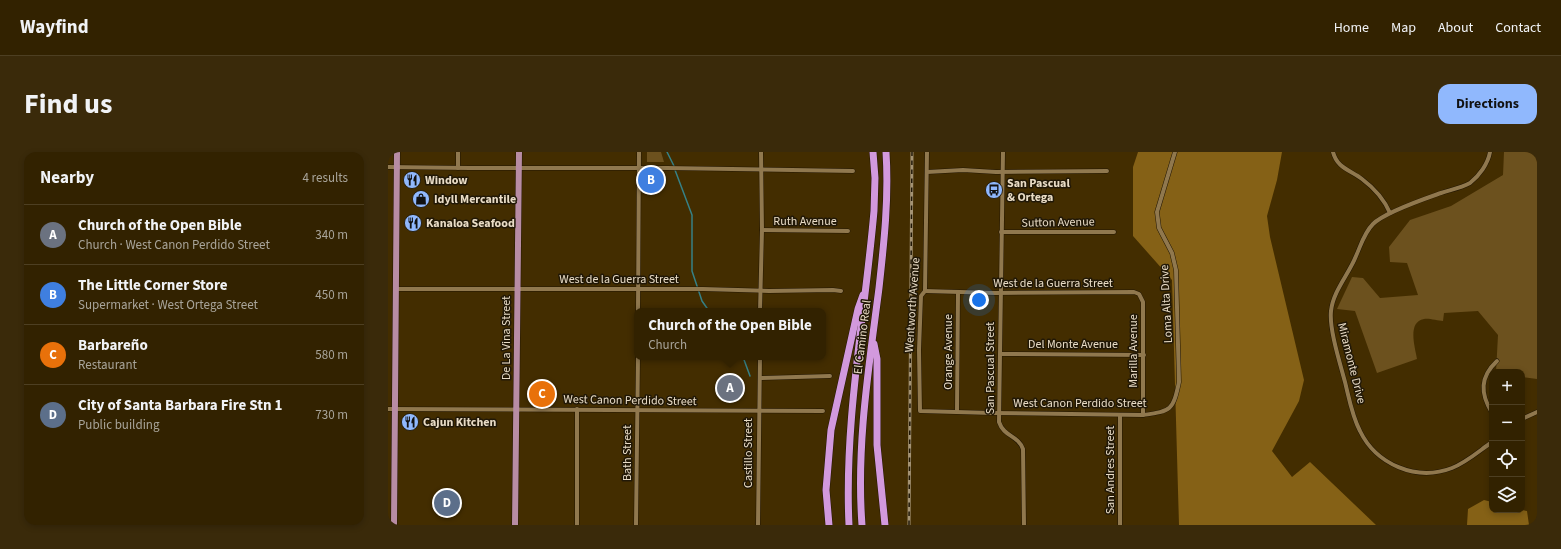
<!DOCTYPE html>
<meta charset="utf-8">
<style>
:root{--surface:#322200;--page:#3a2a0a;--text:#f1f3f6;--muted:#a8a499;--line:#4d3f22;--accent:#90b8fd}
body{margin:0;font-family:"Source Sans 3",sans-serif;background:var(--page);color:var(--text)}
.controls{position:absolute;right:12px;bottom:12px;display:grid;overflow:hidden;border-radius:8px;box-shadow:0 2px 6px #0003}
.controls button{width:36px;height:36px;display:grid;place-items:center;padding:0;border:0;border-bottom:1px solid var(--line);background:var(--surface);color:var(--text);font:20px sans-serif}
.you{position:absolute;left:591px;top:148px;width:14px;height:14px;margin:-10px;border:3px solid #fff;border-radius:50%;background:#1a73e8;box-shadow:0 0 0 6px #1a73e833}
.badge{display:grid;place-items:center;width:26px;height:26px;border-radius:50%;background:var(--accent);color:#fff;font-size:13px;font-weight:700}
.pin{position:absolute;translate:-50% -50%;border:2px solid #fff;box-shadow:0 1px 4px #0006}
.popup{position:absolute;left:246px;top:156px;width:192px;height:52px;box-sizing:border-box;display:grid;place-content:center;border-radius:8px;background:var(--surface);filter:drop-shadow(0 1px 3px #0005);font-size:13px;white-space:nowrap;color:var(--muted)}
.popup b{font-size:15px;color:var(--text)}
.popup::after{content:'';position:absolute;left:50%;top:100%;margin-left:-8px;border:8px solid transparent;border-top-color:var(--surface)}
.list{margin:0;padding:0;list-style:none}
h2{display:flex;justify-content:space-between;align-items:center;height:52px;margin:0;padding:0 16px;font-size:17px}
h2 small{font-size:13px;font-weight:400;color:var(--muted)}
.list li{display:grid;grid-template-columns:26px 1fr auto;gap:12px;align-items:center;box-sizing:border-box;height:60px;padding:0 16px;border-top:1px solid var(--line)}
.list b{display:block;font-size:15px;white-space:nowrap}
.list p{margin:0;font-size:13px;white-space:nowrap;color:var(--muted)}
.list em{font-size:13px;font-style:normal;color:var(--muted)}
.icon{flex:none;width:22px;height:22px;fill:none;stroke:currentColor;stroke-width:2;stroke-linecap:round;stroke-linejoin:round}
.map{position:relative;flex:none;width:1149px;height:373px;overflow:hidden;border-radius:12px}
header{display:flex;align-items:center;gap:24px;box-sizing:border-box;height:56px;padding:0 20px;background:var(--surface);border-bottom:1px solid var(--line)}
header strong{font-size:19px}
nav{display:flex;gap:22px;margin-inline-start:auto;font-size:14px}
.intro{display:flex;align-items:center;justify-content:space-between;box-sizing:border-box;height:96px;padding:0 24px}
h1{margin:0;font-size:28px}
.button{padding:10px 18px;border-radius:12px;background:var(--accent);color:#111;font-size:14px;font-weight:700}
main{display:flex;gap:24px;padding:0 24px}
aside{flex:1;background:var(--surface);border-radius:12px;box-shadow:0 2px 6px #0003}
.map>svg:first-child{display:block}
.green{fill:#6c511e}
.forest{fill:#856116}
.lines{fill:none;stroke-linecap:round;stroke-linejoin:round}
.stream{stroke:#368186;stroke-width:1.5}
.minor-casing{stroke:#231703;stroke-width:5}
.primary-casing{stroke:#231703;stroke-width:7}
.motorway-casing{stroke:#231703;stroke-width:8}
.minor{stroke:#90784e;stroke-width:4}
.primary{stroke:#b88ca4;stroke-width:6}
.motorway{stroke:#d299dd;stroke-width:7}
.rail-casing{stroke:#a49374;stroke-width:3}
.rail{stroke:#211807;stroke-width:1.5;stroke-dasharray:4.5;stroke-linecap:butt}
.labels{text-anchor:middle;stroke-width:3;stroke-linejoin:round;paint-order:stroke}
.poi-label{font-size:12px;font-weight:bold;fill:#e9dcc6;stroke:#211807;text-anchor:start}
.street-label{font-size:12px;fill:#e9dcc6;stroke:#211807}
</style>
<header>
<strong>Wayfind</strong>
<nav><a>Home</a><a>Map</a><a>About</a><a>Contact</a></nav>
</header>
<div class="intro"><h1>Find us</h1><a class="button">Directions</a></div>
<main>
<aside>
<h2>Nearby<small>4 results</small></h2>
<ul class="list">
<li><span class="badge" style="background:#6b7280">A</span><div><b>Church of the Open Bible</b><p>Church · West Canon Perdido Street</p></div><em>340 m</em></li>
<li><span class="badge" style="background:#3f7fe0">B</span><div><b>The Little Corner Store</b><p>Supermarket · West Ortega Street</p></div><em>450 m</em></li>
<li><span class="badge" style="background:#e8710a">C</span><div><b>Barbareño</b><p>Restaurant</p></div><em>580 m</em></li>
<li><span class="badge" style="background:#5c6f8a">D</span><div><b>City of Santa Barbara Fire Stn 1</b><p>Public building</p></div><em>730 m</em></li>
</ul>
</aside>
<div class="map">
<svg width="1149" height="373" viewBox="0 0 1149 373">
<rect width="100%" height="100%" fill="#432d00"/>
<g class="green">
<path d="M259,0h14l3,10h-17z"/>
<path d="M1116,0h33v227l-15,-2v-5h-26l2,-37 -20,-24 -34,2 -1,8c-5,0 -14,-3 -19,-2 -17,3 -9,28 -7,40l-40,14 -22,-62 -18,-2 15,-32 11,1 17,20 38,-3 -11,-32 -17,-1 -1,-15 21,-27 41,-14 52,-31z"/>
</g>
<g class="forest">
<path d="M750,0h144l-5,28 -10,36 3,21 34,143 -5,21 -27,50 20,26 18,-15 66,63h-197l-7,-245 -39,-44v-69z"/>
<path d="M1096,348l8,2v8h30l5,1 2,14h-62l1,-16z"/>
</g>
<g class="lines">
<g class="stream">
<path d="M279,0l7,14"/>
<path d="M287,18l17,45v56l10,30 7,10"/>
<path d="M355,205l7,19"/>
</g>
<g class="minor-casing">
<g id="minor">
<path d="M70,0v16"/>
<path d="M539,0l-2,139 -4,5 -2,54 1,61 72,2 151,2c28,-4 30,-4 36,-33l-3,-112 -4,-17 -13,-25 -2,-16 18,-60"/>
<path d="M615,0l-4,270c5,15 19,13 24,27l1,76"/>
<path d="M945,0c4,16 17,18 29,27 12,9 22,20 28,34"/>
<path d="M1102,0c-2,12 -11,24 -20,31 -9,5 -20,7 -29,10 -17,6 -56,19 -68,31 -9,9 -12,21 -17,32 -7,18 -23,35 -25,55 -2,18 9,52 14,71 4,16 7,34 15,49 16,33 56,51 92,37 15,-6 27,-17 40,-26"/>
<path d="M0,15l82,1h197l186,3"/>
<path d="M539,20l36,-2 33,2 111,-1"/>
<path d="M374,78l86,1"/>
<path d="M613,80h113"/>
<path d="M8,137h307l66,2 64,-1 8,1"/>
<path d="M537,139l70,2 139,-1 5,2 4,8v113"/>
<path d="M250,159l1,-159"/>
<path d="M372,159l2,-81 -1,-78"/>
<path d="M613,202l143,1"/>
<path d="M372,226l70,-2"/>
<path d="M0,257l435,2"/>
<path d="M569,259l1,-118"/>
<path d="M1104,261c-12,-20 -12,-36 5,-52"/>
<path d="M1134,267l15,-7"/>
<path d="M189,373v-116"/>
<path d="M248,373l2,-168"/>
<path d="M370,373l2,-168"/>
<path d="M732,373v-110"/>
</g>
</g>
<g class="primary-casing">
<g id="primary">
<path d="M6,373l3,-373"/>
<path d="M127,373l4,-373"/>
</g>
</g>
<g class="motorway-casing">
<g id="motorway">
<path d="M486,192l3,15v86l8,80"/>
<path d="M441,373l-3,-35 5,-60 27,-121 5,-14"/>
<path d="M461,373c-5,-104 16,-210 25,-314l1,-33 -2,-26"/>
<path d="M474,373c-6,-79 7,-159 17,-237 5,-45 10,-90 7,-136"/>
</g>
</g>
<use href="#minor" class="minor"/>
<use href="#primary" class="primary"/>
<use href="#motorway" class="motorway"/>
<g class="rail-casing">
<path id="rail" d="M521,373l3,-373"/>
</g>
<use href="#rail" class="rail"/>
</g>
<defs>
<g id="restaurant-disc" transform="scale(0.9)"><circle r="9.5" fill="#90b8fd" stroke="#211807"/><path d="M-5-6h1v4h1v-4h1v4h1v-4h1v5L-1.5 .5V6h-2V.5L-5-1ZM5-6V6H3V1.5H1.5Q1.5-4 5-6Z" fill="#111"/></g>
<g id="bus-disc" transform="scale(0.9)"><circle r="9.5" fill="#90b8fd" stroke="#211807"/><path d="M-5-6H5V4H4V6H2V4H-2V6H-4V4H-5ZM-3.5-4V0h7V-4ZM-3.5 1.2v1.5H-2V1.2ZM2 1.2v1.5H3.5V1.2Z" fill="#111"/></g>
<g id="shop-disc" transform="scale(0.9)"><circle r="9.5" fill="#90b8fd" stroke="#211807"/><path d="M-5-2.5h2.3a2.7 3.5 0 0 1 5.4 0H5L5.5 6h-11ZM-1.5-2.5h3a1.5 2.3 0 0 0-3 0Z" fill="#111"/></g>
</defs>
<g fill-rule="evenodd">
<use href="#restaurant-disc" x="24" y="28"/>
<use href="#bus-disc" x="606" y="38"/>
<use href="#shop-disc" x="33" y="47"/>
<use href="#restaurant-disc" x="25" y="71"/>
<use href="#restaurant-disc" x="22" y="270"/>
</g>
<g class="labels">
<g class="poi-label">
<text x="37" y="32">Window</text>
<text x="619" y="35">San Pascual<tspan x="619" dy="14">&amp; Ortega</tspan></text>
<text x="46" y="51">Idyll Mercantile</text>
<text x="38" y="75">Kanaloa Seafood</text>
<text x="35" y="274">Cajun Kitchen</text>
</g>
<g class="street-label">
<text x="417" y="73">Ruth Avenue</text>
<text transform="translate(670 70) rotate(-1)" y="4">Sutton Avenue</text>
<text x="231" y="131">West de la Guerra Street</text>
<text x="665" y="135">West de la Guerra Street</text>
<text transform="translate(778 152) rotate(-93)" y="4">Loma Alta Drive</text>
<text transform="translate(524 153) rotate(-86)" y="4">Wentworth Avenue</text>
<text transform="translate(474 185) rotate(-83)" y="4">El Camino Real</text>
<text transform="translate(118 186) rotate(-90)" y="4">De La Vina Street</text>
<text x="685" y="196">Del Monte Avenue</text>
<text transform="translate(745 199) rotate(-90)" y="4">Marilla Avenue</text>
<text transform="translate(560 200) rotate(-90)" y="4">Orange Avenue</text>
<text transform="translate(964 211) rotate(76)" y="4">Miramonte Drive</text>
<text transform="translate(602 216) rotate(-90)" y="4">San Pascual Street</text>
<text transform="translate(242 248) rotate(1)" y="4">West Canon Perdido Street</text>
<text x="692" y="255">West Canon Perdido Street</text>
<text transform="translate(239 301) rotate(-90)" y="4">Bath Street</text>
<text transform="translate(360 301) rotate(-90)" y="4">Castillo Street</text>
<text transform="translate(722 318) rotate(-90)" y="4">San Andres Street</text>
</g>
</g>
</svg>
<div class="controls">
<button>+</button>
<button>−</button>
<button><svg class="icon" aria-label="locate" viewBox="0 0 24 24"><circle cx="12" cy="12" r="6"/><path d="M12 2v4M12 18v4M2 12h4M18 12h4"/></svg></button>
<button><svg class="icon" aria-label="layers" viewBox="0 0 24 24"><path d="M12 4l9 5-9 5-9-5zM3 14l9 5 9-5"/></svg></button>
</div>
<div class="you"></div>
<div class="pin badge" style="left:342px;top:236px;background:#6b7280">A</div>
<div class="popup"><b>Church of the Open Bible</b>Church</div>
<div class="pin badge" style="left:263px;top:28px;background:#3f7fe0">B</div>
<div class="pin badge" style="left:154px;top:242px;background:#e8710a">C</div>
<div class="pin badge" style="left:59px;top:351px;background:#5c6f8a">D</div>
</div>
</main>
